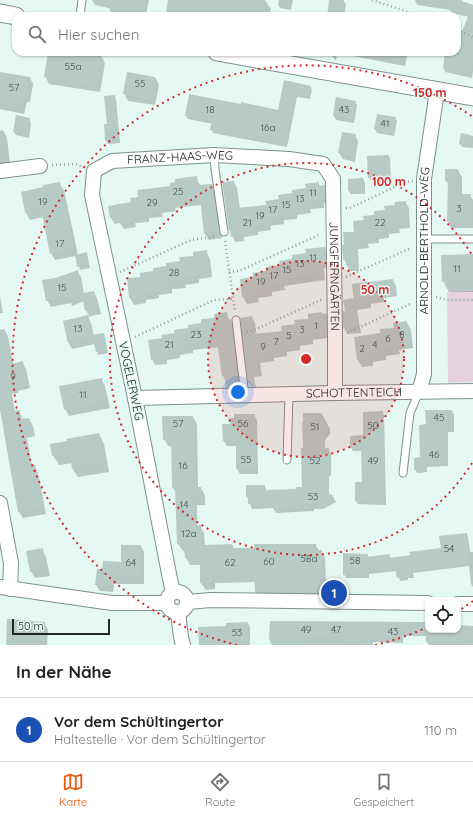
<!DOCTYPE html>
<html lang="de">
<meta charset="utf-8">
<style>
:root{--surface:#fff;--page:#f2f2f2;--text:#202124;--muted:#757577;--line:#e0e0e0;--accent:#ea580c}
body{margin:0;font-family:Quicksand,sans-serif;background:var(--page);color:var(--text)}
.controls{position:absolute;right:12px;bottom:12px;display:grid;overflow:hidden;border-radius:8px;box-shadow:0 1px 3px #0004}
.controls button{width:36px;height:36px;display:grid;place-items:center;padding:0;border:0;border-bottom:1px solid var(--line);background:var(--surface);color:var(--text);font:20px sans-serif}
.scale{position:absolute;left:12px;bottom:10px;width:98px;box-sizing:border-box;padding-left:4px;border:2px solid #202725;border-top:0;font-size:11px;line-height:14px;white-space:nowrap;color:#202725;-webkit-text-stroke:3px #e5f9f4;paint-order:stroke}
.you{position:absolute;left:238px;top:392px;width:14px;height:14px;margin:-10px;border:3px solid #fff;border-radius:50%;background:#1a73e8;box-shadow:0 0 0 6px #1a73e833}
.badge{display:grid;place-items:center;width:26px;height:26px;border-radius:50%;background:var(--accent);color:#fff;font-size:13px;font-weight:700}
.pin{position:absolute;translate:-50% -50%;border:2px solid #fff;box-shadow:0 1px 4px #0006}
.list{margin:0;padding:0;list-style:none}
h2{display:flex;justify-content:space-between;align-items:center;height:52px;margin:0;padding:0 16px;font-size:17px}
h2 small{font-size:13px;font-weight:400;color:var(--muted)}
.list li{display:grid;grid-template-columns:26px 1fr auto;gap:12px;align-items:center;box-sizing:border-box;height:64px;padding:0 16px;border-top:1px solid var(--line)}
.list b{display:block;font-size:15px;white-space:nowrap}
.list p{margin:0;font-size:13px;white-space:nowrap;color:var(--muted)}
.list em{font-size:13px;font-style:normal;color:var(--muted)}
.icon{flex:none;width:22px;height:22px;fill:none;stroke:currentColor;stroke-width:2;stroke-linecap:round;stroke-linejoin:round}
.map{position:relative;flex:none;width:473px;height:645px;overflow:hidden}
.search{position:absolute;background:var(--surface);box-shadow:0 1px 3px #0004;left:12px;right:12px;top:12px;height:44px;display:flex;align-items:center;gap:10px;box-sizing:border-box;padding:0 14px;border-radius:12px;color:var(--muted);font-size:15px}
.sheet{height:116px;background:var(--surface)}
nav{display:flex;justify-content:space-around;align-items:center;box-sizing:border-box;height:56px;border-top:1px solid var(--line);background:var(--surface);font-size:11px;color:var(--muted)}
nav a{display:grid;justify-items:center;gap:2px}
nav .on{color:var(--accent)}
.map>svg:first-child{display:block}
.green{fill:#e6d2de}
.shadow{fill:#0003}
.building{fill:#b7cbc6}
.lines{fill:none;stroke-linecap:round;stroke-linejoin:round}
.service-casing{stroke:#7e918c;stroke-width:9}
.minor-casing{stroke:#7e918c;stroke-width:16}
.tertiary-casing{stroke:#7e918c;stroke-width:19}
.path{stroke:#95a39f;stroke-width:2.5;stroke-dasharray:1 3;stroke-linecap:butt}
.service{stroke:#fff;stroke-width:7}
.minor{stroke:#fff;stroke-width:14}
.tertiary{stroke:#fff;stroke-width:17}
.ring{fill:none;stroke:#d62828;stroke-width:2;stroke-dasharray:2 4}
.labels{text-anchor:middle;stroke-width:3;stroke-linejoin:round;paint-order:stroke}
.number-label{font-size:10px;fill:#46504d}
.street-label{font-size:12px;fill:#202725;stroke:#e5f9f4}
.centre{fill:#d62828;stroke:#e5f9f4;stroke-width:2}
.ring-label{font-size:12px;text-anchor:middle;font-weight:bold;fill:#d62828;stroke:#e5f9f4;stroke-width:3;stroke-linejoin:round;paint-order:stroke}
</style>
<div class="map">
<svg width="473" height="645" viewBox="0 0 473 645">
<rect width="100%" height="100%" fill="#e5f9f4"/>
<path class="green" d="M473,291v91l-25,1 -1,-91z"/>
<g class="shadow">
<path d="M92,0h57l-3,15 6,1h-33l-7,-2 -3,-6 -14,-3z"/>
<path d="M170,0h95l6,9 -2,7h-101l-1,-2z"/>
<path d="M279,0h14l-2,10 -11,-2 -2,-3z"/>
<path d="M330,0h13l3,4 -2,12h-17z"/>
<path d="M415,0h47v2l11,4v65l-1,7 -27,-6 -1,-4 1,-16h12v-13l3,1 9,-23 -17,-4 -2,-3 -33,-5z"/>
<path d="M49,52h29l23,4 4,7 -5,29 -51,-8 -4,-8z"/>
<path d="M329,52h79l-3,14 -68,-13 -1,8z"/>
<path d="M0,73l30,5 3,6 -3,18h-3l-3,12 -24,-5z"/>
<path d="M155,77l4,8 -4,20 -27,-4 -4,-8z"/>
<path d="M284,82l26,5 2,3 -2,9 -13,-2 -10,50 -74,-14 -1,-3 1,-6 -25,-5 -2,-3 93,-5z"/>
<path d="M114,96l2,3 4,44 -12,1 -2,-3 2,-16z"/>
<path d="M337,98l18,4 2,3 -3,18 -18,-3 -2,-4z"/>
<path d="M378,115l17,3 2,3 -3,15 -17,-3 -2,-4z"/>
<path d="M29,119l2,4 -2,15 -13,-3 -2,-3z"/>
<path d="M3,130l4,8 3,26 -10,1v-34z"/>
<path d="M461,134l12,2v12l-11,-1 -2,-3z"/>
<path d="M355,135l3,6 -3,21 -12,-3 -4,-6z"/>
<path d="M389,156l1,3 1,21 -20,1 -2,-4z"/>
<path d="M458,170l4,7v18h8l3,5v28h-22l-3,-7 1,-36 -3,-4z"/>
<path d="M196,177l4,9 12,-1 3,6 7,47 -13,2 -4,-6 -4,-29 -26,3 1,3 -14,2 1,4 -14,1v4l-14,1 1,4 -12,2 -4,-6 -5,1 -4,-6 21,-15z"/>
<path d="M363,179l2,4v11h-14l-2,-3v-11z"/>
<path d="M234,182l3,6 3,21 27,-4 51,-22 3,4 3,-1 4,6v11h-4v5l-14,1 1,4 -14,2v4l-13,1v4l-14,2 1,4 -13,2v3l-14,2v4l-9,1 -5,-12 -7,-47z"/>
<path d="M59,183l5,7 14,65 8,-2 4,15 -10,2 -4,-14 -21,4 -4,-7 -7,-36 -14,3 -4,-7 -4,-21 22,-4z"/>
<path d="M405,202l4,6 1,20 -11,1 1,4 -11,1v4l-10,1v4l-11,1 1,4 -11,1 1,22h-9l-6,-12 11,-27 10,-11z"/>
<path d="M325,248l4,7v13h-5l1,12 -41,6 1,4 -13,2v4l-14,2 1,4 -12,2 -4,-7 -2,-17 13,-2 53,-24z"/>
<path d="M206,252l4,7 2,18 -13,2v4l-14,2 1,3 -14,1v4l-13,2v3l-13,2v3l-12,2 -4,-7 11,-21z"/>
<path d="M473,255v37h-24l-6,-11z"/>
<path d="M77,271l4,6 3,17 10,-2 3,6 4,16 -13,3 3,6 3,13 9,-2 2,3 3,16 -10,2 -3,-11 -23,5 -3,-6 -5,-22 25,-5 -3,-6 -2,-9 -12,5 -1,-3 -20,4 -4,-7 9,-22z"/>
<path d="M393,280l3,6 1,10 -13,2v4l-13,2v4l-14,2 4,23 -13,1 -4,-6 2,-16 7,-13 3,6 -2,-20z"/>
<path d="M0,296l3,17h-3z"/>
<path d="M226,314l8,12 7,66 -11,1 -3,-6 -1,-6 -3,-5 -4,-29 -26,3v3l-13,2v3l-13,2v4l-12,1 -3,-6 11,-20z"/>
<path d="M326,314l3,6v16h-2v2l-14,2v4l-13,2v4l-13,2v4l-13,2v3l-14,2 2,13 -8,1 2,11 -3,1 -4,-6 3,-66 3,6 1,12 27,-3 26,-13z"/>
<path d="M407,323l4,7 2,18 -14,2 1,4 -14,2v4l-13,2v4l-11,1 -4,-7 -3,-22 27,-4z"/>
<path d="M4,329l4,7 5,28 9,-2 4,7 4,19 -12,3v2l-6,1 3,18 4,-1 4,9 6,-1 4,7 2,10 -8,2 5,28h3l3,7 8,41 -23,4 -4,-6 -19,-113v-69z"/>
<path d="M101,379l4,7 5,22 -41,8 -4,-7z"/>
<path d="M452,411l2,3v18h-6v34l-21,1v5l-10,1 -2,-4 6,-11 6,-33z"/>
<path d="M382,412l2,3 2,90 -28,-1 -2,-3v-18h7l-1,-32h-9l-2,-3 13,-12z"/>
<path d="M322,414l8,15v5l-5,6v9h3l3,5v22h-2v19l4,2 3,5 -13,7h-9v2l-38,2 -3,-5 -21,1 -5,-13 17,-10 3,5 30,-1 6,-2 1,-39z"/>
<path d="M254,415l3,5 1,54h-18l-3,-5v-23h-10l-3,-5 7,-16z"/>
<path d="M193,417l4,7 1,64h3l4,7v10h-8v21h3l4,7 1,13 27,-1 2,4 81,-4 10,13 1,25 5,-1 4,8 1,9h-76l-4,-7 -1,-10 -40,1v6l-9,1 -5,-7v-18h-11l-4,-7v-7h-3l-5,-7 -2,-52 -3,-4 -1,-42h-4l-4,-7z"/>
<path d="M99,434l5,10 5,28 -31,5 -6,-9v-5l-13,2 -6,-10z"/>
<path d="M466,534l2,3 2,15h3v35l-2,-3 -2,-18 -56,7 1,5h-6v2l-8,1 -3,-10 -28,3v4h-23l-2,-4 23,-19 2,2 20,-2 2,3 20,-2 31,-7z"/>
<path d="M141,546l3,6v32h-30l-1,8 -13,-1 -4,-6 7,-15 19,-6z"/>
<path d="M42,550l4,7 4,19 -15,2 -4,-7z"/>
<path d="M271,622l157,1v7h30v-5l15,1v19h-44l-2,-3v-6h-24v7l-30,-1v3h-101l-2,-4z"/>
<path d="M44,623l4,7 -1,15h-41z"/>
<path d="M248,623l2,4v18h-50l27,-18z"/>
</g>
<g class="building">
<path d="M97,0h47l-2,16h-24l1,-6 -22,-5z"/>
<path d="M168,0h95l-3,16h-83l-11,-2z"/>
<path d="M329,0h15l-3,16h-14z"/>
<path d="M451,0h8l14,5v56l-3,14 -27,-6 2,-17h12v-8l12,-30 -20,-4z"/>
<path d="M48,52h36l17,3 -5,31 -52,-9z"/>
<path d="M0,72l30,5 -3,20 -3,-1 -3,12 -21,-3z"/>
<path d="M127,72l28,5 -3,22 -29,-5z"/>
<path d="M284,80l27,6 -2,10 -13,-2 -11,51 -75,-15 2,-9 -27,-5 4,-22 52,10v-2l37,8z"/>
<path d="M115,95l4,45 -14,1 -1,-17h3l-3,-28z"/>
<path d="M336,97l20,4 -4,19 -19,-4z"/>
<path d="M377,114l19,3 -3,16 -19,-4z"/>
<path d="M16,115l14,3 -3,17 -14,-3z"/>
<path d="M342,132l14,2 -4,22 -14,-3z"/>
<path d="M461,133l10,2 -2,10 -10,-1z"/>
<path d="M389,155l1,22 -22,1 -1,-22z"/>
<path d="M445,169h13l1,25h12l-1,28h-23l1,-41h-3z"/>
<path d="M197,176l1,9 14,-1 7,48 -15,2 -4,-36 -28,4 1,3 -13,2v4l-14,2v3l-13,1v4l-14,2 -1,-6 -8,1 -2,-12 23,-4 -1,-4 8,-1 -1,-7 33,-4v-3l5,-1v-3z"/>
<path d="M363,178l1,13h-16v-12z"/>
<path d="M234,181l4,27 28,-3 -1,-4 14,-2 -1,-4 14,-2v-3l14,-2 -1,-4 14,-2v4l6,-1v12h-4v5l-13,1v4l-14,2v4l-13,1v5l-13,1v4l-13,2v4l-14,1v4l-10,2 -1,-7 -1,1 -7,-49z"/>
<path d="M60,182l14,67 -24,5 -9,-44 -16,3 -4,-21 22,-5v-2z"/>
<path d="M406,201l1,21 -11,1 1,4 -11,1v4l-10,1v4l-11,1 1,4h-11l1,22 -10,1 -1,-6 -2,1 -1,-15h2l-1,-13h11l-1,-11 11,-1 -1,-4 11,-1v-4l11,-1 -1,-4 11,-1v-3z"/>
<path d="M325,247l1,14h-5l1,12 -41,6 1,4 -14,2 1,4 -14,2 1,5 -14,1 -2,-18 13,-2v-4l13,-2v-4l14,-2 -1,-4 13,-2v-4l14,-2 -1,-4z"/>
<path d="M207,250l2,20 -14,2 1,4 -14,1v3l-14,2 1,4 -14,1 1,4 -14,2 1,3 -14,2 -2,-20 13,-1v-4l13,-2v-3l13,-2v-3l14,-2 -1,-4 14,-1v-4z"/>
<path d="M87,252l2,13 -12,2 -2,-12z"/>
<path d="M473,254v27l-31,1 -1,-27z"/>
<path d="M78,270l5,23 11,-2 4,17 -13,3 -3,-16 -14,5 -1,-3 -21,4 -4,-21 14,-2z"/>
<path d="M393,279l1,11 -13,2 1,4 -14,2 1,4 -14,2 3,23 -15,1v-17h2l-2,-11 10,-2 1,5 -2,-19z"/>
<path d="M227,312l1,8 3,-1 7,68h-12l-2,-11h-2l-5,-35 -27,3 1,4 -14,1v4l-13,1v4l-13,2 -3,-20 14,-2 -1,-3 14,-2 -1,-3 14,-2v-3l13,-2v-4l13,-1v-4z"/>
<path d="M322,312v2l4,-1v17h-2v2l-14,2 1,4 -14,2v4l-13,2v4l-13,2v3l-14,2 2,14 -8,1 2,10 -5,1 -8,-65 12,-2 2,18 28,-3 -1,-5 14,-2 -1,-4 14,-1v-5z"/>
<path d="M88,315l5,23 -25,5 -5,-22z"/>
<path d="M407,321l3,20 -15,1 1,5 -14,2 1,4 -14,2 1,4 -13,1 -3,-23 26,-4v-4l14,-1 -1,-5z"/>
<path d="M104,333l3,17 -11,2 -4,-17z"/>
<path d="M0,335h5l6,29 12,-3 4,21 -12,2v3l-6,1 2,11 2,12 7,-1 1,9 8,-1 2,12 -7,1 6,35 5,-1 8,42 -25,5 -18,-102z"/>
<path d="M102,378l4,23 -42,9 -5,-24z"/>
<path d="M425,410h27l1,18 -7,1 1,34 -21,1v5l-12,1v-12l6,-1 -1,-32 7,-1z"/>
<path d="M383,411l2,91 -30,-1v-19h7l-1,-34h-11v-12l13,-1v-23z"/>
<path d="M303,413h19v5l5,4v7l-4,5v14h6v23h-3v21l8,4 -14,8h-8v3l-40,1v-5l-24,1v-7h-2v-12h19v5l31,-1v-2h6l-1,-39h2l-1,-26h1z"/>
<path d="M234,414h21l1,55h-20v-28h-13l-1,-17h8v-6h4z"/>
<path d="M162,416h31l2,71h6v11h-8l1,27h7v18h3v2l28,-1 1,4h21v-4h62v6h6v32l10,-1 1,11h-78l-1,-17 -42,1v6l-12,1v-25h-15l-1,-14h-7l-2,-56h-3l-1,-49 -8,1z"/>
<path d="M99,433l5,29 -32,6 -3,-15 -17,3 -2,-12 17,-3 -1,-2z"/>
<path d="M467,533l3,29 -58,8v4l-5,1v2l-10,1 -2,-10 -28,3v4h-24v-22l25,1v3l21,-3 1,4 20,-3 -1,-3 32,-4 -2,-12z"/>
<path d="M121,545h20v33h-30l-1,8 -15,-1 2,-16h5l1,-8 18,1z"/>
<path d="M43,548l4,21 -17,3 -4,-21z"/>
<path d="M7,619l38,3 -2,19 -18,-2v6h-19z"/>
<path d="M270,621l158,1v8h45v11h-10v2l-37,-1v-9h-25v6h-30v6h-11v-3h-22v3h-10v-8h-21v8h-35v-5h-3z"/>
<path d="M248,622l1,20h-22v3h-28l-1,-18 28,-1v-3z"/>
</g>
<g class="lines">
<g class="service-casing">
<g id="service">
<path d="M80,16l2,-16"/>
<path d="M214,155l1,14 9,63"/>
<path d="M423,239h50"/>
<path d="M236,320l9,76"/>
<path d="M287,460l2,-65"/>
<path d="M403,473l7,-60 9,-21"/>
</g>
</g>
<g class="minor-casing">
<g id="minor">
<path d="M0,171l40,-5"/>
<path id="s1" d="M419,392l5,-18v-195l13,-88"/>
<path id="s2" d="M135,398l200,-5 138,-2"/>
<path d="M0,503l11,60 -1,26"/>
<path d="M0,587l112,16h54"/>
<circle cx="177" cy="602" r="10"/>
<path id="s3" d="M173,592l-3,-13 -35,-181 -43,-203 2,-24 18,-10 102,-6 75,4 34,5 10,15 2,157v57"/>
<path d="M188,602l23,-2 217,3"/>
<path d="M458,604h15"/>
<path d="M178,613l3,24 2,8"/>
</g>
</g>
<g class="tertiary-casing">
<g id="tertiary">
<path d="M0,13l16,3"/>
<path d="M217,52l256,45"/>
</g>
</g>
<g class="path">
<path d="M372,0l48,16"/>
<path d="M457,30l16,7"/>
<path d="M52,165l23,-1 8,3"/>
<path d="M346,208h4l55,-26 8,-1"/>
<path d="M225,241l10,71"/>
<path d="M120,272l71,-32 25,-4"/>
<path d="M229,272l10,-1 82,-37"/>
<path d="M346,277l65,-29"/>
<path d="M436,297l11,3h26"/>
<path d="M247,332l5,-1 71,-32"/>
<path d="M347,333l65,-30"/>
<path d="M135,337l79,-37 19,-1"/>
</g>
<use href="#service" class="service"/>
<use href="#minor" class="minor"/>
<use href="#tertiary" class="tertiary"/>
</g>
<circle cx="306" cy="359" r="98" fill="#d62828" fill-opacity=".12"/>
<g class="ring">
<circle cx="306" cy="359" r="98"/>
<path d="M472 463A196 196 0 1 1 472 255"/>
<path d="M473 601A294 294 0 0 1 460 610M428 627A294 294 0 0 1 375 645M237 645A294 294 0 1 1 473 117"/>
</g>
<g class="labels">
<g class="number-label">
<text x="73" y="70">55a</text>
<text x="140" y="87">55</text>
<text x="14" y="91">57</text>
<text x="210" y="113">18</text>
<text x="344" y="113">43</text>
<text x="385" y="127">41</text>
<text x="268" y="131">16a</text>
<text x="178" y="195">25</text>
<text x="313" y="196">11</text>
<text x="300" y="202">13</text>
<text x="43" y="205">19</text>
<text x="152" y="206">29</text>
<text x="286" y="208">15</text>
<text x="459" y="212">3</text>
<text x="273" y="213">17</text>
<text x="260" y="219">19</text>
<text x="247" y="226">21</text>
<text x="380" y="226">22</text>
<text x="60" y="247">17</text>
<text x="313" y="261">11</text>
<text x="300" y="267">13</text>
<text x="457" y="272">11</text>
<text x="287" y="273">15</text>
<text x="174" y="276">28</text>
<text x="274" y="279">17</text>
<text x="261" y="285">19</text>
<text x="62" y="291">15</text>
<text x="316" y="329">1</text>
<text x="78" y="332">13</text>
<text x="302" y="333">3</text>
<text x="196" y="338">23</text>
<text x="402" y="338">8</text>
<text x="289" y="339">5</text>
<text x="388" y="342">6</text>
<text x="276" y="345">7</text>
<text x="169" y="348">21</text>
<text x="375" y="348">4</text>
<text x="263" y="350">9</text>
<text x="362" y="352">2</text>
<text x="13" y="380">9</text>
<text x="83" y="398">11</text>
<text x="439" y="421">45</text>
<text x="178" y="427">57</text>
<text x="243" y="427">56</text>
<text x="373" y="429">50</text>
<text x="315" y="430">51</text>
<text x="434" y="458">46</text>
<text x="246" y="463">55</text>
<text x="315" y="464">52</text>
<text x="373" y="464">49</text>
<text x="183" y="469">16</text>
<text x="313" y="500">53</text>
<text x="184" y="508">14</text>
<text x="189" y="537">12a</text>
<text x="449" y="552">54</text>
<text x="309" y="562">58a</text>
<text x="355" y="564">58</text>
<text x="269" y="565">60</text>
<text x="131" y="566">64</text>
<text x="230" y="566">62</text>
<text x="306" y="633">49</text>
<text x="336" y="633">47</text>
<text x="393" y="635">43</text>
<text x="237" y="636">53</text>
</g>
<g class="street-label">
<text dy="4" stroke="none"><textPath href="#s3" startOffset="518">FRANZ-HAAS-WEG</textPath></text>
<text dy="4" stroke="none"><textPath href="#s1" startOffset="152">ARNOLD-BERTHOLD-WEG</textPath></text>
<text dy="4" stroke="none"><textPath href="#s3" startOffset="777">JUNGFERNGÄRTEN</textPath></text>
<text transform="translate(131 381) rotate(78)" y="4">VOGELERWEG</text>
<text dy="4" stroke="none"><textPath href="#s2" startOffset="219">SCHOTTENTEICH</textPath></text>
</g>
</g>
<circle cx="306" cy="359" r="6" class="centre"/>
<g class="ring-label">
<text x="430" y="97">150 m</text>
<text x="389" y="186">100 m</text>
<text x="375" y="294">50 m</text>
</g>
</svg>
<div class="controls">
<button><svg class="icon" aria-label="locate" viewBox="0 0 24 24"><circle cx="12" cy="12" r="6"/><path d="M12 2v4M12 18v4M2 12h4M18 12h4"/></svg></button>
</div>
<div class="scale">50 m</div>
<div class="you"></div>
<div class="pin badge" style="left:334px;top:593px;background:#1a4fb4">1</div>
<div class="search"><svg class="icon" aria-label="search" viewBox="0 0 24 24"><circle cx="10" cy="10" r="6"/><path d="M15 15l6 6"/></svg>Hier suchen</div>
</div>
<section class="sheet">
<h2>In der Nähe<small></small></h2>
<ul class="list">
<li><span class="badge" style="background:#1a4fb4">1</span><div><b>Vor dem Schültingertor</b><p>Haltestelle · Vor dem Schültingertor</p></div><em>110 m</em></li>
</ul>
</section>
<nav>
<a class="on"><svg class="icon" aria-label="map" viewBox="0 0 24 24"><path d="M3 6l6-2 6 2 6-2v14l-6 2-6-2-6 2zM9 4v14M15 6v14"/></svg>Karte</a>
<a><svg class="icon" aria-label="directions" viewBox="0 0 24 24"><path d="M12 3l9 9-9 9-9-9zM9 14v-3h6M13 9l2 2-2 2"/></svg>Route</a>
<a><svg class="icon" aria-label="saved" viewBox="0 0 24 24"><path d="M7 4h10v16l-5-4-5 4z"/></svg>Gespeichert</a>
</nav>
